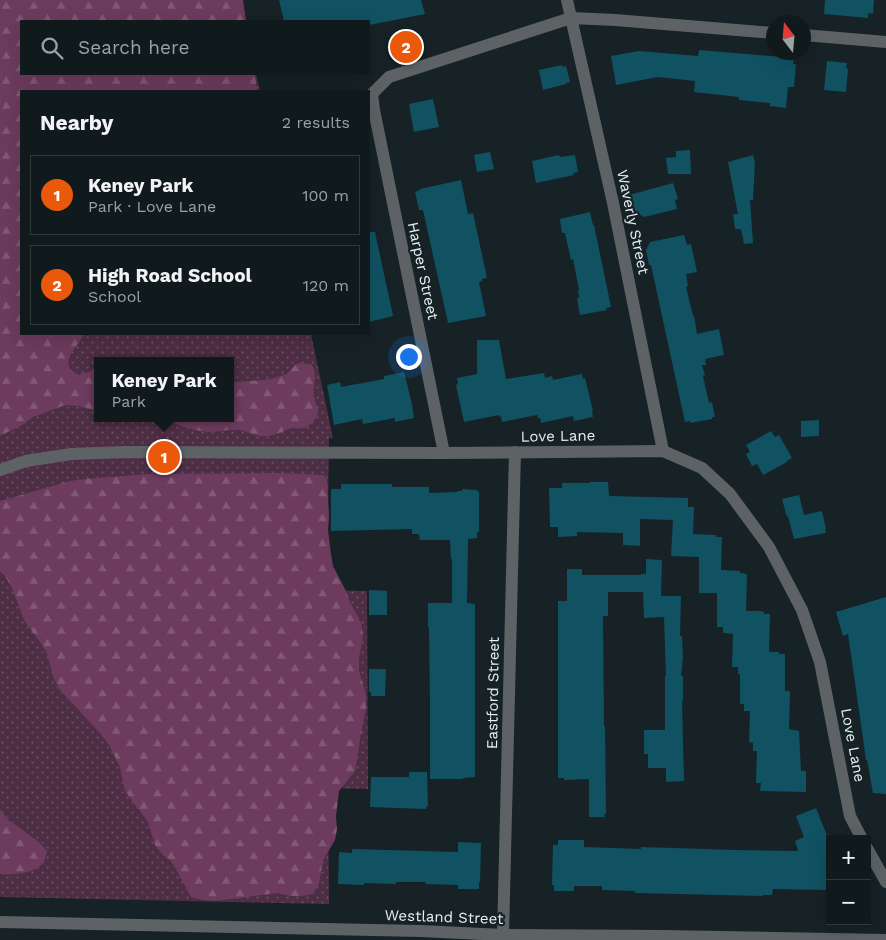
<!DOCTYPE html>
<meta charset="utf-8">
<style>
:root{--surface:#101a1c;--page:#1e2729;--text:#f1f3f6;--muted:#9ca1a3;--line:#30383b;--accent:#ea580c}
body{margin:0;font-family:"Work Sans",sans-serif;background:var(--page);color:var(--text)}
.controls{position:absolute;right:15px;bottom:15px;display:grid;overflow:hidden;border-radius:0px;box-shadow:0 5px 20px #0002}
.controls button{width:45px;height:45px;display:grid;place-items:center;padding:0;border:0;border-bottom:1px solid var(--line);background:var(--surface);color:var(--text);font:25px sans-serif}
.compass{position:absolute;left:766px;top:15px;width:45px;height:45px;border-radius:50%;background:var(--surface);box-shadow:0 5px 20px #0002;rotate:344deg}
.you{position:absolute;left:408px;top:356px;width:18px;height:18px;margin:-12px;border:4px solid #fff;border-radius:50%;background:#1a73e8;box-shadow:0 0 0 8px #1a73e833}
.badge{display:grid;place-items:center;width:32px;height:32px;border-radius:50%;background:var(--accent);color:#fff;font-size:16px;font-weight:700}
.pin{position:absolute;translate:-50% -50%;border:2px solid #fff;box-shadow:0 1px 5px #0006}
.popup{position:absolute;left:94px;top:357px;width:140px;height:65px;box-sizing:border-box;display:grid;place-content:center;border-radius:0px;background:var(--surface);filter:drop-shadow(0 1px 4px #0005);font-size:16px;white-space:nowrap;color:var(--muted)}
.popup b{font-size:19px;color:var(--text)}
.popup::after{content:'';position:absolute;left:50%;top:100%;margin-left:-10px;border:10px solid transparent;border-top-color:var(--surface)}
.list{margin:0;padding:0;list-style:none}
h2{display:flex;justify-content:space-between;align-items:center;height:65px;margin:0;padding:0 20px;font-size:21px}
h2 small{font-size:16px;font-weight:400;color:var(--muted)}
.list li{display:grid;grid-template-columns:32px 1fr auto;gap:15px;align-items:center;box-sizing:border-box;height:80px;margin:0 10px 10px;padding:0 10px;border:1px solid var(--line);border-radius:0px}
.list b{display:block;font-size:19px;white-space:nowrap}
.list p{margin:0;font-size:16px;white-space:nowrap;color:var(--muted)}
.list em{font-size:16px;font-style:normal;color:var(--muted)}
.icon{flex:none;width:28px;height:28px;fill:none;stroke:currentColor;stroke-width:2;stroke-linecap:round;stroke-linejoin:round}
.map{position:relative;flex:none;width:886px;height:940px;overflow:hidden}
.search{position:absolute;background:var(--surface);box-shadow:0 5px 20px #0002;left:20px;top:20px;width:350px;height:55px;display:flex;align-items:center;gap:12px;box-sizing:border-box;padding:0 18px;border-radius:0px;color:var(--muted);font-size:19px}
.panel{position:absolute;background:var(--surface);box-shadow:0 5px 20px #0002;left:20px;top:90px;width:350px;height:245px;border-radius:0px}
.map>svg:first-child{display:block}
.green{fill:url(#green-dots);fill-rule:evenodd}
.forest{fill:url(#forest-firs)}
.building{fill:#105262}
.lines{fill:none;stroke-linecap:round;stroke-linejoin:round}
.minor{stroke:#5d6365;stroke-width:12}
.labels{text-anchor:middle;stroke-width:4.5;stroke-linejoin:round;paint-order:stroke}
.street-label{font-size:15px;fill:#e8f0f3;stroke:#162226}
</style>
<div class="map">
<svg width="886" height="940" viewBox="0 0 886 940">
<defs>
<pattern id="green-dots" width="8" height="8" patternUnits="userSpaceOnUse" patternTransform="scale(1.25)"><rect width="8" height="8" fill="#4e2e44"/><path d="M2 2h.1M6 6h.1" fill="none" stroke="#684d5f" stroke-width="1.8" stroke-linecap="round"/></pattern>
<pattern id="forest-firs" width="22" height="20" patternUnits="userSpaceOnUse" patternTransform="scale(1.25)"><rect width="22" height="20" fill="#6c3b5d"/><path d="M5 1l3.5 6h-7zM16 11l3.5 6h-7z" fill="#815875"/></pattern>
</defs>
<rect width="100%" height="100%" fill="#162226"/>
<path class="green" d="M0,0l21,21v53h235l4,17h-239v243h290l22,104h-4l-2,152 40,1 1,198 -40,-1 1,116 -329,-7zM98,361h132v57h-132z"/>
<g class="forest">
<path d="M0,0h243l3,21h-225v53h234l2,17h-236v243h63c-6,14 -29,30 -5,41l12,-4 7,-7v47l-19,-5 -14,-1 -32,12 -9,7 -24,12z"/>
<path d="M298,363l13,1c8,11 1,21 3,33 1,5 4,10 4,15 -1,8 -8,14 -15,16 -5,1 -10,-1 -15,1 -8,4 -17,8 -26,7 -8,0 -14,-5 -22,-6 -10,-1 -20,2 -31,2 -18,-1 -31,-8 -48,-14h69v-35c18,-3 39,-1 56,-9 5,-3 7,-8 12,-11z"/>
<path d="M282,473l42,2 3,5 2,37 -1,13 3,24 2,12 12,23 5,13 11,21 2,12 -4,23v13l7,24v13l-5,25 -4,27 -2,11 -16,20 -3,25 1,13 -2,11 -12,20 -4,24 -6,10 -12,2h-11l-12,-3 -63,8 -12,-1 -12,-3 -19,-35 -9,-7 -8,-10 -7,-23 -23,-31 -5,-24 -11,-22 -9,-12 -40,-43 -6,-11 -7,-25 -6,-11 -16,-21 -13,-34 -7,-12 -5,-5v-70l63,-18 13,-3 21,-2 52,-4z"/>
<path d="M0,809l7,10 32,23 8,9c-1,4 -2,9 -4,12 -8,11 -31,12 -43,11z"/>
</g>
<g class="building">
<path d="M279,0h142l4,14 -56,11v-4h-85z"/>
<path d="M825,0h49l-1,14 -5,-1v5l-44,-4z"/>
<path d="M699,50l95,8 -1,6h3l-2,23h-6l-2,21 -16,-2v-3l-31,-3v-3l-45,-5 1,-11 -37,-4 -42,8 -5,-29 28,-5 59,5z"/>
<path d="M827,61l20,2 -1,5 2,1 -2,23 -22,-2z"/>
<path d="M562,65v2l4,-1 4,16 -4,1v1l-23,6 -4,-20z"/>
<path d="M433,99l6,28 -25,5 -5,-28z"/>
<path d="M690,150l1,24h-23l-2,-16 10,-1v-6z"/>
<path d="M490,152l4,17 -17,3 -3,-17z"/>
<path d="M559,155l1,2 15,-2 3,17 -5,1 1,2 -38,8 -4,-22z"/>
<path d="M753,155l2,8 -2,37h-3l3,43 -9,1 -3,-15h-6l-2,-15h5l-10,-52z"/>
<path d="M461,180l7,34 5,-1 14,65 -5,1v2l-3,1 7,34 -38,7 -25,-113h-4l-4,-18 5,-2v-1z"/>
<path d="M673,183l5,16 -3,1 2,9 -33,8 -11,-6 -4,-16z"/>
<path d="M590,212l3,13h1l17,82 -5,1 1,2 -27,5 -3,-17h2l-1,-7 1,-1 -6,-31 -2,1 -6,-27h-3l-2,-14z"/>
<path d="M369,232h6l18,84 -24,6z"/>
<path d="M684,235l3,10 4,-1 6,28 -11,2 2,12 -2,1 7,29 1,-1 3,19 22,-5 5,26 -19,4 1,6h-4l3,10 -2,1 6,27 3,-1 3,15h-3v2l-22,4v-2l-5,1 -34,-157h-2l-3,-15 4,-8z"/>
<path d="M477,340h22l7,39 38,-6 1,5 7,-2 1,4 29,-6 1,5 2,-1 8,33h-1l1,6 -19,4 -1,-5 -32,7 -1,-5h-2l-1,-3 -35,7 -1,-6 -2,1v-2l-35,7 -8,-37 2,-1 -1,-6 20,-4z"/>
<path d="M404,372l8,32 2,14 -19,4v-4l-32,6 -1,-5 -28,6 -7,-40 13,-3 1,5 43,-8v-3z"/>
<path d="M819,420v16l-18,1v-16z"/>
<path d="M771,431l4,6 4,-2 13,23 -5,3v1l-24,13 -6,-11 -5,2 -6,-12 4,-2 -4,-7z"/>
<path d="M590,482h18l1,14 79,2v9h6l-1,27 23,1v2h6l-1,33 19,1v2l7,1 -1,37h14l4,1v2h6l-1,38h10v2h6v37h5l-1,38 10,2 2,40h5v21l-46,-1 1,-8h-5l1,-32h-4v-8l-4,-1 1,-31h-6v-7h-4v-30h-2v-7h-6l1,-33 -10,-1v-6h-6v-34h-18v-36l-28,-1 2,-36 -33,-1v27l-17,-1v-12l-46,-1v4l-19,1v-10h-8l-1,-39h13v-5h28z"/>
<path d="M341,484h51v3h37v6l28,-1v-1h5v-2l15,1v2l2,-1v41h-2v6l-9,1 -1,64 8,1v173l-12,1v1h-33v-75l-1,-77h-1v-24h24v-44h-1l-1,-19h-30l-1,-6h-7v-5l-81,2v-42h10z"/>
<path d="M799,495l5,20 18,-4 4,18h-1l1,4 -32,6 -6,-23 -1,1 -1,-3 -4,-15z"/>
<path d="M646,559l16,1 -1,36h20l-1,40h2l1,21 -2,19h2v25h-1l2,80 -18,1v-14h-18v-14h-4v-24h21v-54h1l-2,-59 -20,1 -1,-26h-35v24h-5l1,110h1l1,88h-2l1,3h-16v-38l-25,1v-2h-6v-177h9v-32h15v6h59v-1h5z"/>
<path d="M369,590l18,1v24h-18z"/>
<path d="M886,597v197l-13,-1 -6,-33h-1l-18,-126 -5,2 -7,-24z"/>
<path d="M369,669h17l-1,27h-14v-4h-2z"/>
<path d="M409,772h18l1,34h-1l-1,3 -56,-2 1,-30h38z"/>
<path d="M816,808l14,35v47l-57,-1 -1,6h-9v1l-128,-3v-2l-33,-1v-4h-28v5h-20v-6h-2l1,-40h5v-5h26v7l57,2v-2l96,3 61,1 -3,-10 9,-4 -8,-21z"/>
<path d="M458,842l23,1 -1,39h-1v7h-21v-4l-33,-1 1,-2h-30v2l-32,-1v2l-26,-1 1,-32 13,1v-4l106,3z"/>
</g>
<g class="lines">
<g class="minor">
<path d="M567,0l46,203 50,248"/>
<path d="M804,35l82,7"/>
<path d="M444,453l-70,-343 -2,-16 17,-17 182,-59 44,2 159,13"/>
<path d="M0,470l26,-9 45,-7 54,-2 319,1 219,-2 39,17 28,26 39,53 33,63 18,52 30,154 12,23"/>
<path d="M867,848l19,34"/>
<path d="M0,922l421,9 82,4 160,1 223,4"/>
<path d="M503,935l12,-483"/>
</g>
</g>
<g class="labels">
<g class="street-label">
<text transform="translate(633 222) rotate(78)" y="5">Waverly Street</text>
<text transform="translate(423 271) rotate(78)" y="5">Harper Street</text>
<text transform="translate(558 436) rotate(-1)" y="5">Love Lane</text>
<text transform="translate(493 693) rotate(-89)" y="5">Eastford Street</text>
<text transform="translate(853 745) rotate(79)" y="5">Love Lane</text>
<text transform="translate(444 917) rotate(2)" y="5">Westland Street</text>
</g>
</g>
</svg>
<div class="controls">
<button>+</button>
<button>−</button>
</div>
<svg class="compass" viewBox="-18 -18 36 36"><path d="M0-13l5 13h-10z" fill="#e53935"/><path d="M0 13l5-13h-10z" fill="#9ca1a3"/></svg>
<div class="you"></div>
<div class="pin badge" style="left:164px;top:457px">1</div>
<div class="popup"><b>Keney Park</b>Park</div>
<div class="pin badge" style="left:406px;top:47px">2</div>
<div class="search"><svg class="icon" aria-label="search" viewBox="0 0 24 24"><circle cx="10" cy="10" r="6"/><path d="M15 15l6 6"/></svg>Search here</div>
<section class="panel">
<h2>Nearby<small>2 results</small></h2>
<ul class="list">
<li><span class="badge">1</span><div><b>Keney Park</b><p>Park · Love Lane</p></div><em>100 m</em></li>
<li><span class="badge">2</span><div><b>High Road School</b><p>School</p></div><em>120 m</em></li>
</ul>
</section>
</div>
